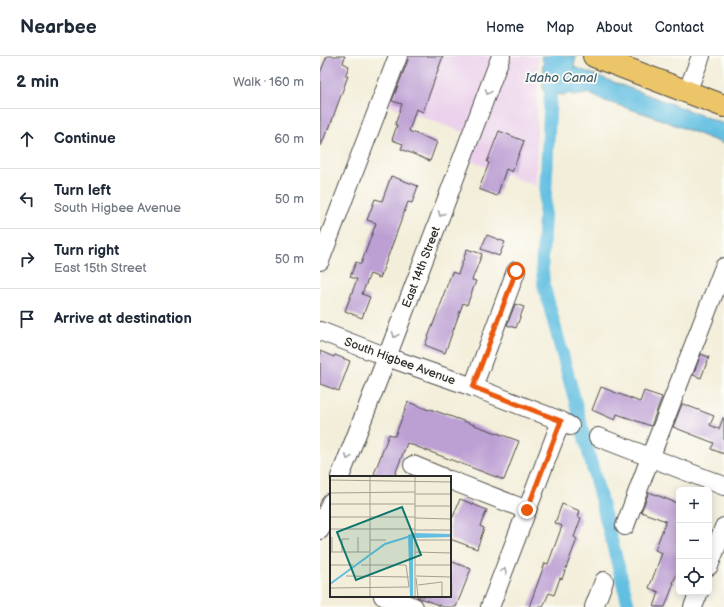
<!DOCTYPE html>
<meta charset="utf-8">
<style>
:root{--surface:#fff;--page:#f6f6f7;--text:#1f2937;--muted:#747a83;--line:#e0e1e3}
body{margin:0;font-family:"Balsamiq Sans",sans-serif;background:var(--page);color:var(--text)}
.controls{position:absolute;right:12px;bottom:12px;display:grid;overflow:hidden;border-radius:6px;box-shadow:0 2px 10px #0003}
.controls button{width:36px;height:36px;display:grid;place-items:center;padding:0;border:0;border-bottom:1px solid var(--line);background:var(--surface);color:var(--text);font:20px sans-serif}
.stop{position:absolute;width:12px;height:12px;margin:-9px;border:3px solid #ea580c;border-radius:50%;background:#fff}
.stop.end{background:#ea580c;border-color:#fff;box-shadow:0 1px 4px #0008}
.list{margin:0;padding:0;list-style:none}
h2{display:flex;justify-content:space-between;align-items:center;height:52px;margin:0;padding:0 16px;font-size:17px}
h2 small{font-size:13px;font-weight:400;color:var(--muted)}
.list li{display:grid;grid-template-columns:26px 1fr auto;gap:12px;align-items:center;box-sizing:border-box;height:60px;padding:0 16px;border-top:1px solid var(--line)}
.list b{display:block;font-size:15px;white-space:nowrap}
.list p{margin:0;font-size:13px;white-space:nowrap;color:var(--muted)}
.list em{font-size:13px;font-style:normal;color:var(--muted)}
.icon{flex:none;width:22px;height:22px;fill:none;stroke:currentColor;stroke-width:2;stroke-linecap:round;stroke-linejoin:round}
.map{position:relative;flex:none;width:404px;height:551px;overflow:hidden}
header{display:flex;align-items:center;gap:24px;box-sizing:border-box;height:56px;padding:0 20px;background:var(--surface);border-bottom:1px solid var(--line)}
header strong{font-size:19px}
nav{display:flex;gap:22px;margin-inline-start:auto;font-size:14px}
main{display:flex}
aside{flex:1;background:var(--surface)}
.map>svg:first-child{display:block}
.built{fill:#ebd1eb}
.water{fill:#63bfe1;stroke:#477586}
.lines{fill:none;stroke-linecap:round;stroke-linejoin:round}
.canal{stroke:#63bfe1;stroke-width:13}
.building{fill:#bc9fd3}
.minor-casing{stroke:#494845;stroke-width:20}
.major-casing{stroke:#494845;stroke-width:24}
.minor{stroke:#fff;stroke-width:18}
.major{stroke:#edc569;stroke-width:22}
.oneway{stroke:#a0a0a0}
.route{stroke:#ea580c;stroke-width:5}
.labels{text-anchor:middle;stroke-width:3.5;stroke-linejoin:round;paint-order:stroke}
.street-label{font-size:12px;fill:#2b2b2b;stroke:#fdfcf7}
.water-label{font-size:13px;font-style:italic;fill:#3f5f6b;stroke:#fdfcf7}
.inset-river{fill:none;stroke:#63bfe1;stroke-width:2}
.inset-road{fill:none;stroke:#a3a093;stroke-width:1}
.view{fill:#0f766e;fill-opacity:0.15;stroke:#0f766e;stroke-width:2}
.inset-edge{fill:none;stroke:#2b2b2b;stroke-width:2}
</style>
<header>
<strong>Nearbee</strong>
<nav><a>Home</a><a>Map</a><a>About</a><a>Contact</a></nav>
</header>
<main>
<aside>
<h2>2 min<small>Walk · 160 m</small></h2>
<ul class="list">
<li><svg class="icon" aria-label="ahead" viewBox="0 0 24 24"><path d="M12 20V5M6 11l6-6 6 6"/></svg><div><b>Continue</b></div><em>60 m</em></li>
<li><svg class="icon" aria-label="left" viewBox="0 0 24 24"><path d="M17 20v-9H6M10 6l-5 5 5 5"/></svg><div><b>Turn left</b><p>South Higbee Avenue</p></div><em>50 m</em></li>
<li><svg class="icon" aria-label="right" viewBox="0 0 24 24"><path d="M7 20v-9h11M14 6l5 5-5 5"/></svg><div><b>Turn right</b><p>East 15th Street</p></div><em>50 m</em></li>
<li><svg class="icon" aria-label="arrive" viewBox="0 0 24 24"><path d="M6 21V4h12l-3 4 3 4H6"/></svg><div><b>Arrive at destination</b></div></li>
</ul>
</aside>
<div class="map">
<svg width="404" height="551" viewBox="0 0 404 551">
<rect width="100%" height="100%" fill="#fdfcf7"/>
<filter id="ink" filterUnits="userSpaceOnUse"><feTurbulence type="fractalNoise" baseFrequency=".025" numOctaves="2"/><feDisplacementMap in="SourceGraphic" scale="8" xChannelSelector="R" yChannelSelector="G"/><feConvolveMatrix kernelMatrix="1 2 1 2 8 2 1 2 1" color-interpolation-filters="sRGB"/></filter>
<filter id="wash" filterUnits="userSpaceOnUse"><feTurbulence type="fractalNoise" baseFrequency=".012" numOctaves="4" result="noise"/><feDisplacementMap in="SourceGraphic" scale="16" xChannelSelector="R" yChannelSelector="G"/><feGaussianBlur stdDeviation="0.9" result="paint"/><feColorMatrix in="noise" values="0 0 0 0 0 0 0 0 0 0 0 0 0 0 0 0 0 1.4 0 .05"/><feComposite in="paint" operator="in"/></filter>
<g filter="url(#wash)">
<rect width="100%" height="100%" fill="#f3eed9"/>
<path class="built" d="M78,0h140l-2,130 -73,-28 8,-23 -90,-33z"/>
<path class="water" d="M221,0h35l-2,11 150,57v20l-72,-28 -50,-16 -3,-3h-3l-7,-4c-7,2 -13,4 -19,0l-5,2 -20,-2 -2,-4v-13l1,-2 -1,-3 1,-2 -2,-1 2,-6 -3,-4z"/>
<g class="lines">
<path class="canal" d="M236,0l-4,14 -1,11 -9,185 2,20 31,115 54,206"/>
</g>
<g id="blocks">
<g class="building">
<path d="M7,0h18l-2,7 6,3 -4,10h3l-11,30 -8,23 -1,-1 -7,18 -1,-1v-72z"/>
<path d="M88,0h35l-20,56 -7,-3 -7,22 28,11 -7,19 -29,-12 2,-5 -11,-4 5,-15h-2l7,-21 -10,-3 16,-41z"/>
<path d="M179,75l25,10 -12,31 -6,-3 -9,27 -18,-7 10,-26 -2,-1z"/>
<path d="M71,120l27,10 -6,17 -4,-1 -28,76 -10,-4 -8,20 8,3 -8,21 -17,-7 12,-32 -7,-2 6,-15 5,2 15,-41 -9,-3 8,-21 7,2z"/>
<path d="M167,179l18,7 -6,14 -18,-7z"/>
<path d="M147,193l15,5 -10,26 4,1 -9,24 -4,-2 -18,50 -20,-8 19,-49h-1l9,-24 6,2z"/>
<path d="M195,248l9,3 -8,21 -9,-3z"/>
<path d="M0,295l14,6 1,-2 15,6 -11,30 -19,-7z"/>
<path d="M381,298l8,3 -8,21 -8,-3z"/>
<path d="M281,331l39,15 4,-11 18,6 -11,29 -34,-12 -2,6 -23,-10z"/>
<path d="M88,346l21,8 1,-1 89,32 -15,39 -97,-37 -13,34h-11l-9,-3 15,-40 6,2z"/>
<path d="M362,348h1l31,12 -4,9 9,4 4,-11h1v36l-13,-5 3,-6 -41,-16z"/>
<path d="M329,436l30,12v64l-6,15h1l-9,24h-11l5,-15 -10,-4 13,-35 -7,-3 11,-29 -25,-9z"/>
<path d="M140,443l27,11 -7,16 4,2 -7,21 -27,-10v-24l3,2z"/>
<path d="M242,448l18,7 -2,6 3,1 -7,19 3,2 -15,40 -2,-1 -6,17 -5,-2 -6,14h-14l16,-44 3,1 14,-38 -7,-3z"/>
<path d="M130,505l21,8 -15,38h-12l-27,-10v-1h33z"/>
</g>
</g>
</g>
<g filter="url(#ink)">
<use href="#blocks" fill-opacity="0" stroke="#494845" stroke-width="1"/>
<g class="lines">
<g class="minor-casing">
<g id="minor">
<path d="M367,36l14,-36"/>
<path d="M0,205l78,-205"/>
<path d="M0,275l67,26 86,30 88,34 9,5"/>
<path d="M153,331l43,-116"/>
<path d="M278,381l126,49"/>
<path d="M93,409l29,12"/>
<path d="M20,421l47,-120 114,-301"/>
<path d="M130,424l77,30"/>
<path d="M305,470l25,-68 74,-191"/>
<path d="M0,474l11,-28"/>
<path d="M389,510l15,-39"/>
<path d="M63,540l31,11"/>
<path d="M170,551l71,-186"/>
<path d="M274,551l10,-26"/>
<path d="M373,551l6,-15"/>
</g>
</g>
<g class="major-casing">
<path id="major" d="M274,0l130,50"/>
</g>
<use href="#minor" class="minor"/>
<use href="#major" class="major"/>
</g>
<defs><path id="oneway-chevron" d="M-2-3.5L2.5 0L-2 3.5" fill="none" stroke-width="1.6" stroke-linecap="round" stroke-linejoin="round"/></defs>
<g class="oneway">
<use href="#oneway-chevron" transform="translate(168 36) rotate(111)"/>
<use href="#oneway-chevron" transform="translate(121 158) rotate(111)"/>
<use href="#oneway-chevron" transform="translate(75 279) rotate(111)"/>
<use href="#oneway-chevron" transform="translate(28 401) rotate(111)"/>
<use href="#oneway-chevron" transform="translate(184 515) rotate(-69)"/>
</g>
</g>
<g class="lines" filter="url(#ink)">
<path class="route" d="M196,215l-43,116 88,34 -34,89"/>
</g>
<g class="labels">
<g class="street-label">
<text transform="translate(101 211) rotate(-69)" y="4">East 14th Street</text>
<text transform="translate(80 305) rotate(20)" y="4">South Higbee Avenue</text>
</g>
<g class="water-label">
<text x="241" y="26">Idaho Canal</text>
</g>
</g>
<g transform="translate(10 420)">
<rect width="121" height="121" fill="#f3eed9"/>
<path d="M83,57l38,1v3l-38,1v59h-3l-2,-62z" fill="#63bfe1"/>
<path class="inset-river" d="M0,108l55,-40 26,-8"/>
<path class="inset-road" d="M40,0v78M85,0v121M0,4l121,2M0,17l85,-1M85,18h36M0,28h85M85,30h36M0,41h85M85,42l36,1M0,53h85M85,54h36M2,61v15M40,64h16M85,64h36M0,76h40M12,76v-13h7M28,76v-15M85,76l36,1M0,89h23M85,89h36M16,100l63,1M86,100l35,1M86,102l2,19M88,109l24,-3v15M0,112l79,-1 -3,-22h-45M40,121v-40"/>
<path class="view" d="M72,31l19,48 -65,25 -19,-48z"/>
<rect width="121" height="121" class="inset-edge"/>
</g>
</svg>
<div class="controls">
<button>+</button>
<button>−</button>
<button><svg class="icon" aria-label="locate" viewBox="0 0 24 24"><circle cx="12" cy="12" r="6"/><path d="M12 2v4M12 18v4M2 12h4M18 12h4"/></svg></button>
</div>
<div class="stop" style="left:196px;top:215px"></div>
<div class="stop end" style="left:207px;top:454px"></div>
</div>
</main>
